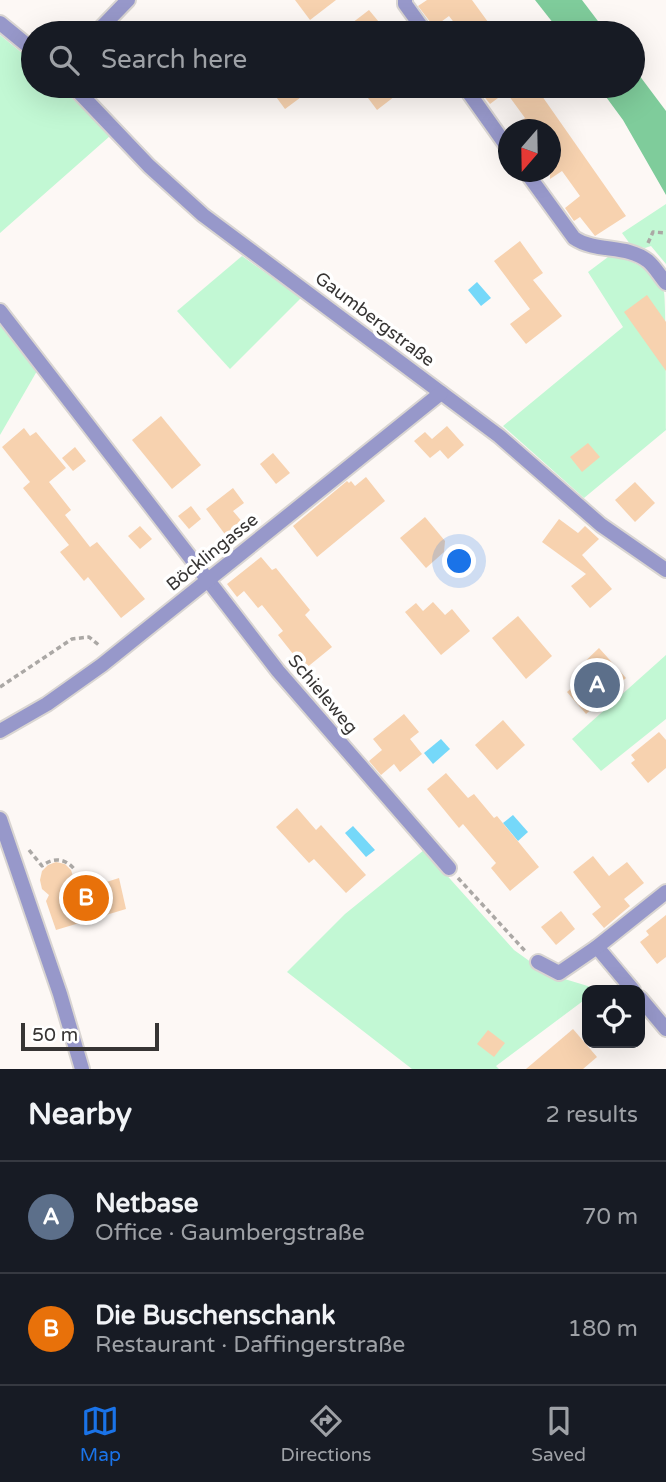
<!DOCTYPE html>
<meta charset="utf-8">
<style>
:root{--surface:#171b24;--page:#242831;--text:#f1f3f6;--muted:#9ea1a6;--line:#363941;--accent:#1a73e8}
body{margin:0;font-family:"Varela Round",sans-serif;background:var(--page);color:var(--text)}
.controls{position:absolute;right:21px;bottom:21px;display:grid;overflow:hidden;border-radius:14px;box-shadow:0 7px 28px #0002}
.controls button{width:63px;height:63px;display:grid;place-items:center;padding:0;border:0;border-bottom:2px solid var(--line);background:var(--surface);color:var(--text);font:35px sans-serif}
.compass{position:absolute;left:498px;top:119px;width:63px;height:63px;border-radius:50%;background:var(--surface);box-shadow:0 7px 28px #0002;rotate:200deg}
.scale{position:absolute;left:21px;bottom:18px;width:138px;box-sizing:border-box;padding-left:7px;border:4px solid #373534;border-top:0;font-size:19px;line-height:24px;white-space:nowrap;color:#373534;-webkit-text-stroke:5px #fff;paint-order:stroke}
.you{position:absolute;left:460px;top:562px;width:24px;height:24px;margin:-18px;border:5px solid #fff;border-radius:50%;background:#1a73e8;box-shadow:0 0 0 10px #1a73e833}
.badge{display:grid;place-items:center;width:46px;height:46px;border-radius:50%;background:var(--accent);color:#fff;font-size:23px;font-weight:700}
.pin{position:absolute;translate:-50% -50%;border:4px solid #fff;box-shadow:0 2px 7px #0006}
.list{margin:0;padding:0;list-style:none}
h2{display:flex;justify-content:space-between;align-items:center;height:91px;margin:0;padding:0 28px;font-size:30px}
h2 small{font-size:23px;font-weight:400;color:var(--muted)}
.list li{display:grid;grid-template-columns:46px 1fr auto;gap:21px;align-items:center;box-sizing:border-box;height:112px;padding:0 28px;border-top:2px solid var(--line)}
.list b{display:block;font-size:26px;white-space:nowrap}
.list p{margin:0;font-size:23px;white-space:nowrap;color:var(--muted)}
.list em{font-size:23px;font-style:normal;color:var(--muted)}
.icon{flex:none;width:38px;height:38px;fill:none;stroke:currentColor;stroke-width:2;stroke-linecap:round;stroke-linejoin:round}
.map{position:relative;flex:none;width:666px;height:1069px;overflow:hidden}
.search{position:absolute;background:var(--surface);box-shadow:0 7px 28px #0002;left:21px;right:21px;top:21px;height:77px;display:flex;align-items:center;gap:18px;box-sizing:border-box;padding:0 24px;border-radius:38px;color:var(--muted);font-size:26px}
.sheet{height:315px;background:var(--surface)}
nav{display:flex;justify-content:space-around;align-items:center;box-sizing:border-box;height:98px;border-top:2px solid var(--line);background:var(--surface);font-size:19px;color:var(--muted)}
nav a{display:grid;justify-items:center;gap:4px}
nav .on{color:var(--accent)}
.map>svg:first-child{display:block}
.green{fill:#c2f8d4}
.forest{fill:#7fcc9b}
.water{fill:#75d8f9}
.building{fill:#f7d2af}
.lines{fill:none;stroke-linecap:round;stroke-linejoin:round}
.minor-casing{stroke:#d9d5d2;stroke-width:18}
.path{stroke:#aba8a5;stroke-width:3.5;stroke-dasharray:5 3.5;stroke-linecap:butt}
.minor{stroke:#9798ca;stroke-width:14}
.labels{text-anchor:middle;stroke-width:7;stroke-linejoin:round;paint-order:stroke}
.street-label{font-size:18px;fill:#373534;stroke:#fff}
</style>
<div class="map">
<svg width="666" height="1069" viewBox="0 0 666 1069">
<rect width="100%" height="100%" fill="#fdf8f5"/>
<g class="green">
<path d="M0,35l33,27v24h27l50,50 -110,97z"/>
<path d="M666,204v60l-15,-18 -6,2 -15,-4 -8,-11z"/>
<path d="M242,256l59,42 -71,71 -53,-58z"/>
<path d="M613,256c24,6 38,12 51,36 2,10 2,118 2,138l-82,68 -81,-72 120,-99 -35,-55 20,-15z"/>
<path d="M0,325l37,46 -37,64z"/>
<path d="M666,655v64l-65,52 -29,-32z"/>
<path d="M424,850l90,100 21,15 23,12 33,10 2,3h-6v8l-91,68 3,3h-87l-125,-97 58,-58z"/>
</g>
<g class="forest">
<path d="M535,0h47l25,33h-46z"/>
<path d="M633,67l33,44v84l-43,-75 -25,-34h35z"/>
</g>
<g class="water">
<path d="M477,282l14,16 -10,8 -13,-16z"/>
<path d="M441,739l9,10 -17,15 -9,-11z"/>
<path d="M513,815l15,17 -10,9 -15,-18z"/>
<path d="M353,826l22,24 -9,7 -21,-24z"/>
</g>
<g class="building">
<path d="M295,0h41l-26,20z"/>
<path d="M427,0h45l24,33h-34l-13,-17 -15,11 -16,-21z"/>
<path d="M369,10l19,23h-49z"/>
<path d="M268,86h48l-31,23z"/>
<path d="M359,86h49l-31,24z"/>
<path d="M476,86h59l91,130 -31,20 -15,-19 -6,4 -9,-13 15,-12 -18,-25 -12,8v-49h-41l16,-12 -19,-26 -16,12z"/>
<path d="M520,241l23,32 -10,7 29,36 -36,28 -16,-20 20,-15 -36,-48z"/>
<path d="M647,295l19,27v49l-42,-59z"/>
<path d="M161,416l40,49 -29,24 -40,-49z"/>
<path d="M447,426l17,19 -16,14 -8,-9 -10,8 -16,-17 11,-9 7,7z"/>
<path d="M24,428l6,8 6,-4 30,36 -17,14 22,28 -6,5 25,32 7,-5 48,57 -24,19 -33,-41 -4,4 -24,-29 9,-7 -46,-57 7,-6 -28,-35z"/>
<path d="M588,443l12,14 -18,15 -12,-15z"/>
<path d="M75,447l11,14 -13,10 -11,-13z"/>
<path d="M273,453l17,20 -14,11 -16,-20z"/>
<path d="M366,477l19,24 -68,56 -24,-31 54,-45 2,2 2,-2 4,5z"/>
<path d="M635,482l20,21 -20,19 -20,-22z"/>
<path d="M233,488l11,15 -11,8 11,13 -17,13 -21,-28z"/>
<path d="M191,506l10,13 -12,10 -11,-13z"/>
<path d="M425,517l20,24 -1,11 -18,16 -26,-30z"/>
<path d="M559,519l19,14 7,-7 14,13 -17,16 30,34 -22,19 -19,-22 15,-12 -44,-32z"/>
<path d="M140,526l12,13 -12,10 -12,-13z"/>
<path d="M261,557l11,13 4,-2 34,42 -5,5 27,32 -27,22 -27,-34 5,-4 -21,-26 -4,3 -14,-17 -7,6 -10,-13z"/>
<path d="M433,602l12,13 7,-6 18,22 -29,24 -36,-43 11,-9 7,8z"/>
<path d="M518,616l34,40 -26,23 -34,-41z"/>
<path d="M599,648l27,30 -40,36 -19,-22 16,-14 -7,-8z"/>
<path d="M404,714l15,18 -9,7 12,15 -22,18 -6,-8 -13,11 -12,-14 13,-11 -9,-11z"/>
<path d="M503,720l22,25 -28,25 -22,-25z"/>
<path d="M659,732l7,8v28l-18,15 -17,-20 4,-3 -4,-5z"/>
<path d="M446,773l22,25 6,-4 20,24 3,-2 42,51 -29,24 -19,-23 5,-5 -33,-39 -4,4 -32,-39z"/>
<path d="M297,808l19,22 5,-5 45,50 -20,18 -32,-34 -5,4 -33,-36z"/>
<path d="M593,856l16,20 18,-14 17,21 -20,16 6,7 -26,22 -12,-14 9,-7 -28,-35z"/>
<path d="M56,862l9,2 6,6 7,21 41,-13 7,31 -70,21 -10,-29 3,-6 -7,-6 -2,-9 2,-9 6,-6z"/>
<path d="M561,911l14,18 -19,16 -15,-18z"/>
<path d="M666,915v42l-9,7 -17,-22 9,-7 -3,-4z"/>
<path d="M573,1029l24,28 -14,12h-57z"/>
<path d="M488,1030l17,13 -11,14 -17,-13z"/>
</g>
<g class="lines">
<g class="minor-casing">
<g id="minor">
<path d="M405,0v4l21,29"/>
<path d="M0,23l33,27"/>
<path d="M96,33l32,-33"/>
<path d="M73,86l76,80 54,49 296,221 102,89 65,45"/>
<path d="M464,86l44,62"/>
<path d="M526,172l48,66c22,15 53,6 74,23 7,6 12,15 18,22"/>
<path d="M0,311l278,360 171,197"/>
<path d="M0,731l47,-27 55,-39 339,-272"/>
<path d="M0,819l60,175 22,75"/>
<path d="M597,947l36,43"/>
<path d="M538,962l21,11 38,-26 69,-55"/>
<path d="M640,998l26,31"/>
</g>
</g>
<g class="path">
<path d="M648,243l5,-11 13,1"/>
<path d="M0,687l72,-48 17,-2 11,9"/>
<path d="M29,850l13,16c11,-9 24,-8 33,4"/>
<path d="M458,878l68,74"/>
</g>
<use href="#minor" class="minor"/>
</g>
<g class="labels">
<g class="street-label">
<text transform="translate(375 319) rotate(37)" y="6">Gaumbergstraße</text>
<text transform="translate(212 552) rotate(-39)" y="6">Böcklingasse</text>
<text transform="translate(323 694) rotate(50)" y="6">Schieleweg</text>
</g>
</g>
</svg>
<div class="controls">
<button><svg class="icon" aria-label="locate" viewBox="0 0 24 24"><circle cx="12" cy="12" r="6"/><path d="M12 2v4M12 18v4M2 12h4M18 12h4"/></svg></button>
</div>
<svg class="compass" viewBox="-18 -18 36 36"><path d="M0-13l5 13h-10z" fill="#e53935"/><path d="M0 13l5-13h-10z" fill="#9ea1a6"/></svg>
<div class="scale">50 m</div>
<div class="you"></div>
<div class="pin badge" style="left:597px;top:685px;background:#5c6f8a">A</div>
<div class="pin badge" style="left:86px;top:898px;background:#e8710a">B</div>
<div class="search"><svg class="icon" aria-label="search" viewBox="0 0 24 24"><circle cx="10" cy="10" r="6"/><path d="M15 15l6 6"/></svg>Search here</div>
</div>
<section class="sheet">
<h2>Nearby<small>2 results</small></h2>
<ul class="list">
<li><span class="badge" style="background:#5c6f8a">A</span><div><b>Netbase</b><p>Office · Gaumbergstraße</p></div><em>70 m</em></li>
<li><span class="badge" style="background:#e8710a">B</span><div><b>Die Buschenschank</b><p>Restaurant · Daffingerstraße</p></div><em>180 m</em></li>
</ul>
</section>
<nav>
<a class="on"><svg class="icon" aria-label="map" viewBox="0 0 24 24"><path d="M3 6l6-2 6 2 6-2v14l-6 2-6-2-6 2zM9 4v14M15 6v14"/></svg>Map</a>
<a><svg class="icon" aria-label="directions" viewBox="0 0 24 24"><path d="M12 3l9 9-9 9-9-9zM9 14v-3h6M13 9l2 2-2 2"/></svg>Directions</a>
<a><svg class="icon" aria-label="saved" viewBox="0 0 24 24"><path d="M7 4h10v16l-5-4-5 4z"/></svg>Saved</a>
</nav>
